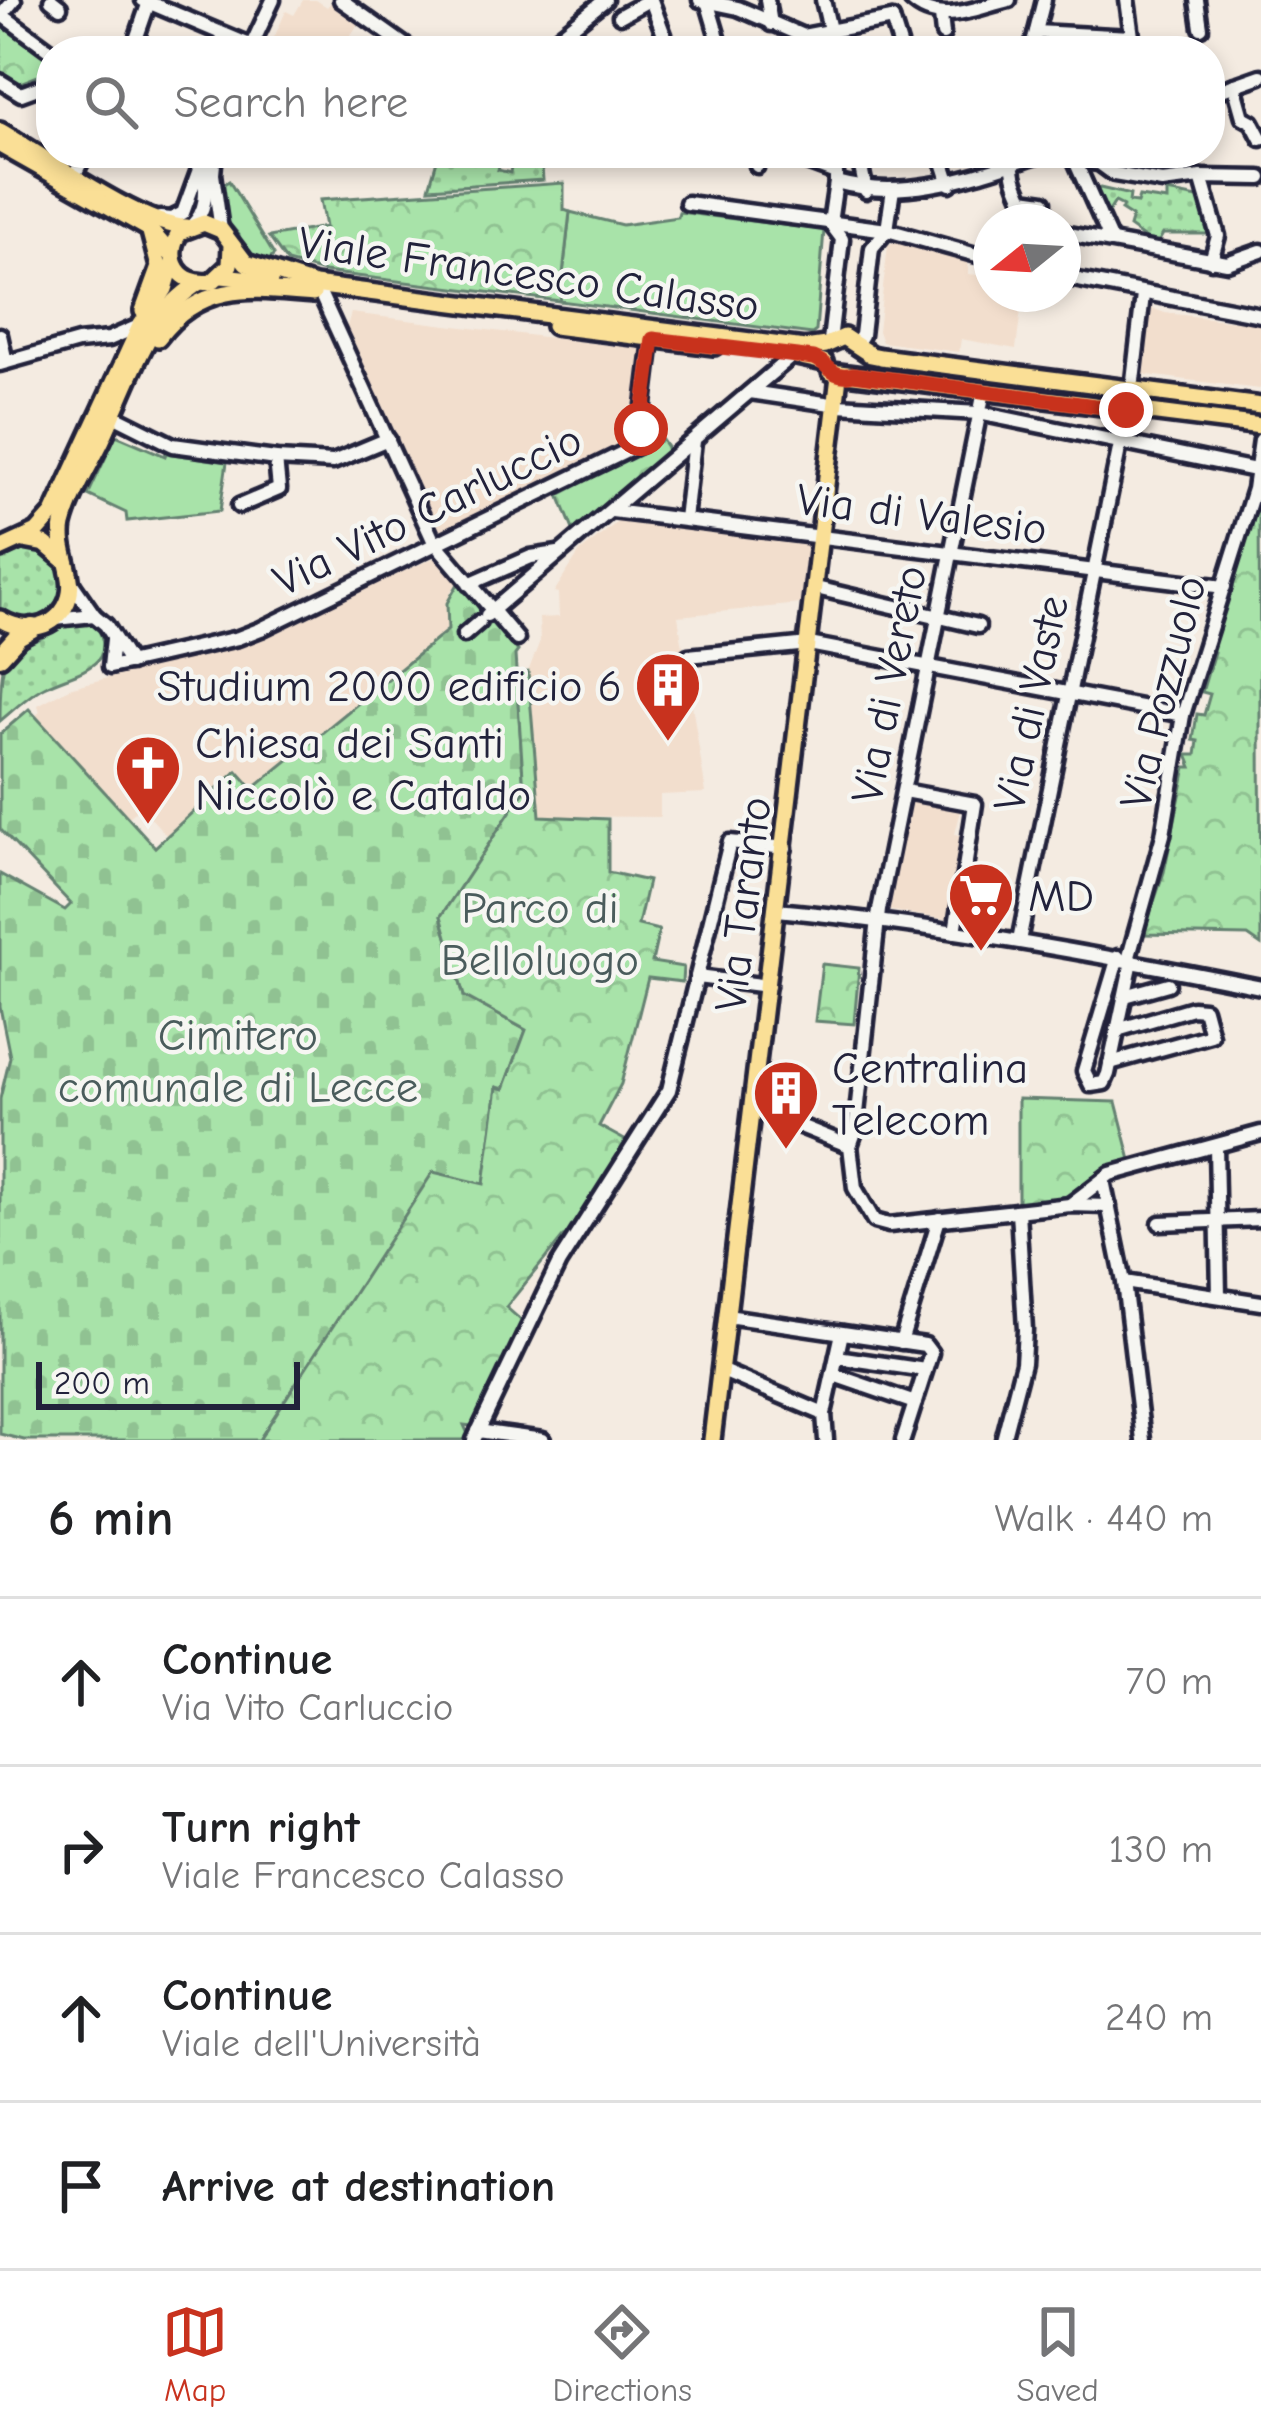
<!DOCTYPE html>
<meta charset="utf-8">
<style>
:root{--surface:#fff;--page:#f6f6f6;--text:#202124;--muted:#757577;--line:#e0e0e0;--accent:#c8321e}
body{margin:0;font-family:"Comic Neue",sans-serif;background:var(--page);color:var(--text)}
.compass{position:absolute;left:973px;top:204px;width:108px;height:108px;border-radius:50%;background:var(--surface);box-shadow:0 6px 18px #0003;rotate:252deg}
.scale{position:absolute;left:36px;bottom:30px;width:264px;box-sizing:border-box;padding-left:12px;border:6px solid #22223b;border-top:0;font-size:33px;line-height:42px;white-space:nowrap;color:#22223b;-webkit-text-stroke:9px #f6f6f2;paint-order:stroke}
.stop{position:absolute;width:36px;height:36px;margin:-27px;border:9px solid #c8321e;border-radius:50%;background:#fff}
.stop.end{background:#c8321e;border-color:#fff;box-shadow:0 3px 12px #0008}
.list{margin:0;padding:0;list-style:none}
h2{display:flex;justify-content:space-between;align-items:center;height:156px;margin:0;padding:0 48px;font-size:51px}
h2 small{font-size:39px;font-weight:400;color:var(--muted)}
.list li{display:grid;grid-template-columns:78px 1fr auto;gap:36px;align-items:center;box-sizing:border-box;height:168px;padding:0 48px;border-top:3px solid var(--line)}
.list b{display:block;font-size:45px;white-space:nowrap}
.list p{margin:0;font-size:39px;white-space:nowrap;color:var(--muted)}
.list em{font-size:39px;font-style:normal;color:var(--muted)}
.icon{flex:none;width:66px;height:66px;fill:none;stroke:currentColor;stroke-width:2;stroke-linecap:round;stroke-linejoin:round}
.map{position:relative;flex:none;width:1261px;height:1440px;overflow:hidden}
.search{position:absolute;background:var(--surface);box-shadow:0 6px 18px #0003;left:36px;right:36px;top:36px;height:132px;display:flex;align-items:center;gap:30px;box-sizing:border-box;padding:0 42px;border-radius:48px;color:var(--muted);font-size:45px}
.sheet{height:828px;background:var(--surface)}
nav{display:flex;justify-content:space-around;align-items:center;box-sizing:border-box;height:168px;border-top:3px solid var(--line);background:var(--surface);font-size:33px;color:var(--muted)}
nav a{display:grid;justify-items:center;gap:6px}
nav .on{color:var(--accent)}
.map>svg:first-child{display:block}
.built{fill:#f2decd}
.grass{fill:#a8e3a9;stroke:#658272;stroke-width:3}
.cemetery{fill:url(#cemetery-stones);stroke:#658272;stroke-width:3}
.park{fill:url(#park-crowns);stroke:#658272;stroke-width:3}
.garden{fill:url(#garden-dots);stroke:#658272;stroke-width:3}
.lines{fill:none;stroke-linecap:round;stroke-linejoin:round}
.minor-casing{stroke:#22223b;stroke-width:21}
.major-casing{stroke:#22223b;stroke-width:24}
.highway-casing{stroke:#22223b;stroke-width:27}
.minor{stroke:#f6f6f2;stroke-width:12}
.major{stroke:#fadf96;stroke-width:15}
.highway{stroke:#fadf96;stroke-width:18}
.route{stroke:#c8321e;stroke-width:15}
.labels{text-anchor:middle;stroke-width:9;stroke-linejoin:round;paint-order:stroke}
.street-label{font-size:45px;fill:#22223b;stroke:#f6f6f2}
.poi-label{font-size:45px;fill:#22223b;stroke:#f6f6f2;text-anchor:start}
.park-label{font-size:45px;fill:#4a5c5c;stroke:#f6f6f2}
</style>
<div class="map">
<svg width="1261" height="1440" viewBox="0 0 1261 1440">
<defs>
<pattern id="cemetery-stones" width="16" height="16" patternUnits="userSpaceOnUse" patternTransform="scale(3)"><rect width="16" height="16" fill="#a8e3a9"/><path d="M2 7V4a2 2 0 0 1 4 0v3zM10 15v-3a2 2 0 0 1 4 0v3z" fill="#90c292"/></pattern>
<pattern id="park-crowns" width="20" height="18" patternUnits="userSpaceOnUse" patternTransform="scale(3)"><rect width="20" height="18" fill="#a8e3a9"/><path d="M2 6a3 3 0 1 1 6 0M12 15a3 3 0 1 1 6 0" fill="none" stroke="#90c292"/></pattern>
<pattern id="garden-dots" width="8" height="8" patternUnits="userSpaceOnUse" patternTransform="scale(3)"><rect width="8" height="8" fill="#a8e3a9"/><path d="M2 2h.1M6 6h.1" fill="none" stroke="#90c292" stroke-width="1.8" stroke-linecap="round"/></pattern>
</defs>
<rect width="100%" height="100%" fill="#f4ebe1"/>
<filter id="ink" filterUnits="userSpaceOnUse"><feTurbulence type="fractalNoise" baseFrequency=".00833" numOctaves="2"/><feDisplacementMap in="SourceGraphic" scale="24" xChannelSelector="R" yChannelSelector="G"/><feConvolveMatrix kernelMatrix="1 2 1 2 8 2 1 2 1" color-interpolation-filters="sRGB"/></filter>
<g filter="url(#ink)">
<g class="built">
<path d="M303,0h13l11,7 5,-6 29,19 -21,31h-72l18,-40 8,4z"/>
<path d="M896,241l72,17v16l10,1 1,-8 12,2v25h32l-7,55 -55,-10 -2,13 -77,-10 -4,-11 10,-86z"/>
<path d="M1149,307l16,6 96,11v63l-2,2 -119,-15z"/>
<path d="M351,313l289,36 3,7 -10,84 -193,97 -94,-208z"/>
<path d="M620,520l188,22 -8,62 -122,12 28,177 -46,2v22l-120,-1 -12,-144 12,-31 -1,-23 20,-1 -1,-24 -4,-1 26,-40z"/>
<path d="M438,556l21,26 -8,9 -3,38 -196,161 -16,-19 -69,65 -26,-29 -13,11 -93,-102 5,-4 -2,-7 31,-17 179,-47z"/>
<path d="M912,800l49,10 -6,24 7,2 -12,84 -64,-10z"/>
</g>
<g class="grass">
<path d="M229,181l45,74 -11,11 -18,-11 -6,-20 -16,-19 -3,-30z"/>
<path d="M570,212l52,13 56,-8 1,-5 145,18 -8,101 -4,3 -252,-33z"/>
<path d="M116,435l49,21 1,-3 61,9 -7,49 -93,10 -1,-8 -38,-18z"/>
</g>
<path class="cemetery" d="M459,582l59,69 -3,4 9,136 -83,125 23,80 62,34 -22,60 -7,-2 -13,97 -51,-12 -174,267h-235l-24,-6v-335l10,-42 -10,-50v-133l65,36 6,-6 -71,-75v-95l29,-25 126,138 82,-76 16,18 195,-159 -1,-27z"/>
<g class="park">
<path d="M2,26l49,32v13l-36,14 -15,-10z"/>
<path d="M564,183v27l6,2 -10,89 -236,-29 -37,-10 -18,-25 56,-10 -5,-27z"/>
<path d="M662,440l9,13 -97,79 -15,-37z"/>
<path d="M1259,494l2,451 -13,-9 -105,-2 21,-62 22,-105h6l-5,-12h9l2,-14 -5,-1 4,-26 7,1 6,-21 -8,-2 12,-40 -6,-3z"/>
<path d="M528,672l12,144 68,3v53l40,9 -10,44 21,5 -7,32 31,5 -1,15 -34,-4 -27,106 -22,42 31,17 -61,93 -6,1 -57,70 17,15 -51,104 -8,-1 4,9 -3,6h-206l174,-268 51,12 13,-97 7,2 22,-59 -62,-34 -23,-80 83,-125 -8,-118z"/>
<path d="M822,964l37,4 -5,56 -39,-3z"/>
<path d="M1018,1099l98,3 15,58 -30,11 -36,26 -47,5z"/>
</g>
<g class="garden">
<path d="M439,153h64l-5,17 12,3 3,-20h24l-2,13 7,2 1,12 -114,8z"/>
<path d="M1100,188l30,7 -1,7 8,1 2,-6 28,4v-9l36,7 6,35h-46l-7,12 -27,-19 3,-10 -11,-7 2,-4 -8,-4 -9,14 -11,-19v-7z"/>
<path d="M35,545c62,33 13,103 -35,65v-53l13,-9z"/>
<path d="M71,621l25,4c25,42 -22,47 -50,61 -17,8 -31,23 -46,35 0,-93 9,-58 71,-100z"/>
</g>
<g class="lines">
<g class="minor-casing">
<g id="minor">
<path d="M51,0l9,7"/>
<path d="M143,0l109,46"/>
<path d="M341,0l72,51"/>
<path d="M651,0l19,51"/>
<path d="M700,0l38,8 65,28 89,-17"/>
<path d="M767,0l4,24"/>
<path d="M823,0l12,51"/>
<path d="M911,0c28,27 63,8 98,0"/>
<path d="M1127,0l7,51"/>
<path d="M1197,0l4,28"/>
<path d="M708,4l14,47"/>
<path d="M2,15l49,36"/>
<path d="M620,16l29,-16"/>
<path d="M941,16l2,18"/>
<path d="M0,17l14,-17"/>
<path d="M892,19l10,32"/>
<path d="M1036,32l95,5"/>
<path d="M132,51l17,-49"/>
<path d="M249,51l24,-51"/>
<path d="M541,51l64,-51"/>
<path d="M1031,51l13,-51"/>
<path d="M0,81l21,13 30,-11"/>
<path d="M1234,85l9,32 9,5 9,17"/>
<path d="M1210,94l51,-18"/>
<path d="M215,153l-2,21 8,56"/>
<path d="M782,153l54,20v9"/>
<path d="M858,153l8,38"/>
<path d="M940,153l10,31"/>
<path d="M1013,153c-2,18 2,29 10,46l21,3 -2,20"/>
<path d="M1072,154l39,87"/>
<path d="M1075,160l24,3 15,11 48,8 39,-5 60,1"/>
<path d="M757,166l4,-13"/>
<path d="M75,174l11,-21"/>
<path d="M1201,177l17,59 -7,25"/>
<path d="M836,182c71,20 139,-7 208,-29"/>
<path d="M687,203l200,27 104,29"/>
<path d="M160,218l11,1 12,-6 22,-60"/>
<path d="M830,223l6,-41"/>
<path d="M192,225c17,-16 13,-37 12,-59"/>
<path d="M887,230l6,-41"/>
<path d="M1063,233l164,30 34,-12"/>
<path d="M1063,277l198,38"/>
<path d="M321,295l112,245 84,99"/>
<path d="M0,335l6,27"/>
<path d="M830,341l12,-102 -12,-16"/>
<path d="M857,343l5,-8 10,-87 15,-18"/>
<path d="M0,364l78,-22 31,-3 30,-13"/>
<path d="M1132,389l11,-94"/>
<path d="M750,392l88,13 141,8 281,58"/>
<path d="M113,415l60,30 103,14 57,3 55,-23"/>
<path d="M239,506l40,-17 -3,-30"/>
<path d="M612,511l612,76"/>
<path d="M685,519l9,-78"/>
<path d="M71,582l23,33 12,10 24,38"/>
<path d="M469,584l62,-27 27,-4"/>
<path d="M816,588l162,38"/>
<path d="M487,615l306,-260"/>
<path d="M55,619l39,-4"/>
<path d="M464,635l15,-13"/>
<path d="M113,639l-3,28 128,-29 23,-9 378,-184 14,-113"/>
<path d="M688,656l121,-12 374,71"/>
<path d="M904,791l71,13 -20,128"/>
<path d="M777,910c163,15 323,45 484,77"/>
<path d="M1019,941l108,-531"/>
<path d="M1118,957l-34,114 7,14 13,-2 4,-9 24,-113"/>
<path d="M1128,960l35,-125 20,-120 71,-226 7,-49"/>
<path d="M697,977l71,9"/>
<path d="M1125,996l43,-12"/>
<path d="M1110,1063l101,-28 -7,-26 -12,-1 -75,22"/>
<path d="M753,1107l97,39 5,42 19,33 15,4 181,-20 39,1"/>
<path d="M850,1146l5,-14 24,-222 105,-519"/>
<path d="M1216,1146l3,149"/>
<path d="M1103,1180l21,102 19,158"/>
<path d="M1071,1204l39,-30 151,-41"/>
<path d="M1160,1223l101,-4"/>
<path d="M1124,1282l137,21"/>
<path d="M727,1316l198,29 6,8 -28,87"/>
<path d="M901,1342l38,-123"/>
<path d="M837,1357l88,13"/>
<path d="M720,1370l104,44 2,26"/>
<path d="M834,1375l81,28"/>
<path d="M824,1414l18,-81"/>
<path d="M478,1431l65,9"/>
<path d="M474,1440l85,-177 110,-173 61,-248 55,6"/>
<path d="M1003,1440l20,-77 2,-33 -7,-119"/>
</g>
</g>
<g class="major-casing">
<g id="major">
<path d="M0,131c42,24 143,96 186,96"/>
<path d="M0,145l149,84 22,25"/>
<path d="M231,245l-1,20 -18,17c-32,5 -50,-23 -32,-50l24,-9 17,7 25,33 68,22 491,63 21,-3 18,-8 27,18 10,2 380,49"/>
<path d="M222,276l48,5"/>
<path d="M143,311l16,-44 -9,-35"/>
<path d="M554,326l160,20"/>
<path d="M158,338c42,-56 92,-50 155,-44"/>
<path d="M792,355l32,7"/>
<path d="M831,372l430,54"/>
<path d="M24,540l21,4 19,16"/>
<path d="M0,549l37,-17 16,-18 87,-188 25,-37 8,-27"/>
<path d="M0,619c22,13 50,13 65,-12 16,-27 -8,-53 -2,-82 7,-28 26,-58 39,-85 18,-39 33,-81 56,-118 10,-16 24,-28 40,-39"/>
<path d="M712,1440l127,-1064"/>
</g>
</g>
<g class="highway-casing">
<path id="highway" d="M0,656l18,-20 14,-8"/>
</g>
<use href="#minor" class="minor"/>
<use href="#major" class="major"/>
<use href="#highway" class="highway"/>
</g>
</g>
<g class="lines" filter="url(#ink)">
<path class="route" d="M641,429l12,-90 161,19c16,6 18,22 39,16l273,36"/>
</g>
<defs>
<g id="building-pin" transform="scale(3.45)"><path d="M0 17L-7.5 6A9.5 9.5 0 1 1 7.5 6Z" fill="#c8321e" stroke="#f6f6f2"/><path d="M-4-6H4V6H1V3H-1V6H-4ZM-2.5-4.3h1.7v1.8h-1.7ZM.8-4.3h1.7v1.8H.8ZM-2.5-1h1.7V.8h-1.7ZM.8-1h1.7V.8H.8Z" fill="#fff"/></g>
<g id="church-pin" transform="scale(3.45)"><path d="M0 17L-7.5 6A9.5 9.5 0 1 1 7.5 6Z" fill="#c8321e" stroke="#f6f6f2"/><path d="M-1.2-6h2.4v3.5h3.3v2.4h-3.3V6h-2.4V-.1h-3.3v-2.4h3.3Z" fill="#fff"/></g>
<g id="supermarket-pin" transform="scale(3.45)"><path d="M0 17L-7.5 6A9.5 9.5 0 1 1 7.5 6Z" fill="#c8321e" stroke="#f6f6f2"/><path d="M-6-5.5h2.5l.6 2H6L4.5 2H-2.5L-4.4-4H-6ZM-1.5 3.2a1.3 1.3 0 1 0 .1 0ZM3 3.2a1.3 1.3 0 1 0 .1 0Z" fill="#fff"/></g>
</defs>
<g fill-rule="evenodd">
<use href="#building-pin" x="668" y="685"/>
<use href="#church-pin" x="148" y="768"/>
<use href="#supermarket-pin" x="981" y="895"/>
<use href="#building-pin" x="786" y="1093"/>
</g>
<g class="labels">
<g class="street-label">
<text transform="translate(529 273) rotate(8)" y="16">Viale Francesco Calasso</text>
<text transform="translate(427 509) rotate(-26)" y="16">Via Vito Carluccio</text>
<text transform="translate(922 513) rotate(7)" y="16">Via di Valesio</text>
<text transform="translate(888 684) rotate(-79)" y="16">Via di Vereto</text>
<text transform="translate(1162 692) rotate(-76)" y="16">Via Pozzuolo</text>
<text transform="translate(1030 703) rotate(-78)" y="16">Via di Vaste</text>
<text transform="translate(742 904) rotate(-83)" y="16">Via Taranto</text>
</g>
<g class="poi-label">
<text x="622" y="701" text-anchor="end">Studium 2000 edificio 6</text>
<text x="195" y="758">Chiesa dei Santi<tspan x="195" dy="52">Niccolò e Cataldo</tspan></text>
<text x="1028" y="911">MD</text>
<text x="832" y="1083">Centralina<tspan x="832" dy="52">Telecom</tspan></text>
</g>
<g class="park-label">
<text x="540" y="923">Parco di<tspan x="540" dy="52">Belloluogo</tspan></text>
<text x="238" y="1050">Cimitero<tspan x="238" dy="52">comunale di Lecce</tspan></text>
</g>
</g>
</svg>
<svg class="compass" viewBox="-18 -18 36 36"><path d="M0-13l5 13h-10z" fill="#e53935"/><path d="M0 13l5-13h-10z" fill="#757577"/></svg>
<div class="scale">200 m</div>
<div class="stop" style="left:641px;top:429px"></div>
<div class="stop end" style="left:1126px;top:410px"></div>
<div class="search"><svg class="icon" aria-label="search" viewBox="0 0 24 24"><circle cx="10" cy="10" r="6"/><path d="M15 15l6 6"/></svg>Search here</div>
</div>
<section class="sheet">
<h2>6 min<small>Walk · 440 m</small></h2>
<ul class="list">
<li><svg class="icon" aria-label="ahead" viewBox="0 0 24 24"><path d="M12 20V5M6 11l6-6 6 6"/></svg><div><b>Continue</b><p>Via Vito Carluccio</p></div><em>70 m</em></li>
<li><svg class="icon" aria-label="right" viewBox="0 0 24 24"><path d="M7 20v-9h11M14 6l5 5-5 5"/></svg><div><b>Turn right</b><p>Viale Francesco Calasso</p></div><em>130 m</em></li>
<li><svg class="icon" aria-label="ahead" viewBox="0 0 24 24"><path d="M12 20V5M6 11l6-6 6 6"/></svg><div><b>Continue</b><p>Viale dell'Università</p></div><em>240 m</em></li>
<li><svg class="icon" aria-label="arrive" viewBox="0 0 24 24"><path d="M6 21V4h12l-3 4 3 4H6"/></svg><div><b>Arrive at destination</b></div></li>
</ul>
</section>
<nav>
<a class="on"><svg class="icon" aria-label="map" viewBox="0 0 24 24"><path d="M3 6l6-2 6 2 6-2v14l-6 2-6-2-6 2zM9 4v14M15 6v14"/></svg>Map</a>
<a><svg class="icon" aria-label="directions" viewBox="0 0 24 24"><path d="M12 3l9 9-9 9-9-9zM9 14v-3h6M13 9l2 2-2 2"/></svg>Directions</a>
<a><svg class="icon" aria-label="saved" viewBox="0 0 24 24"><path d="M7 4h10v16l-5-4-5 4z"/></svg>Saved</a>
</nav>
